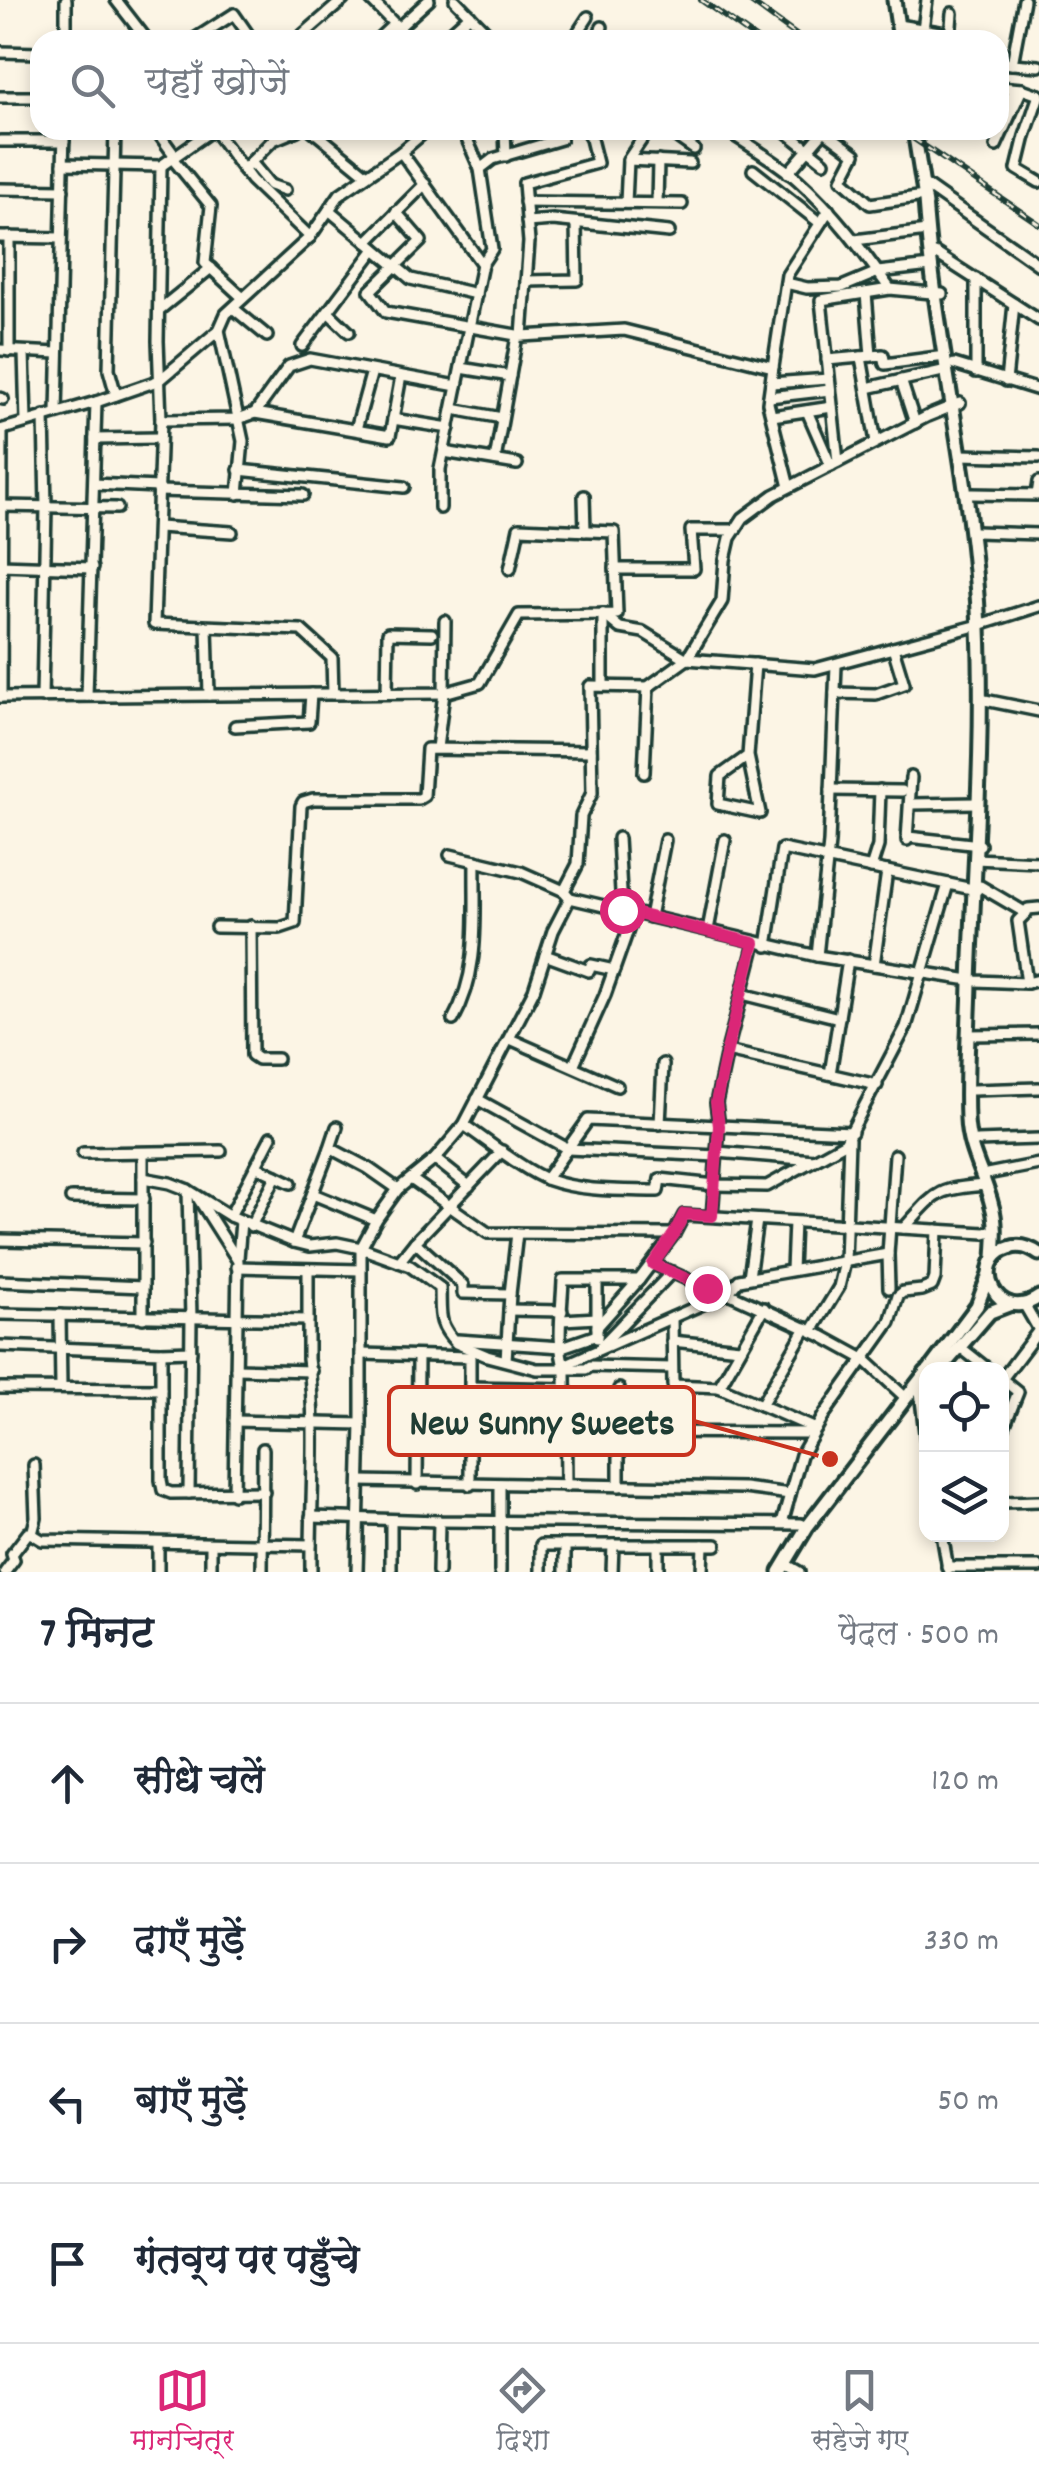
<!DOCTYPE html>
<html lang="hi">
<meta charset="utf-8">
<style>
:root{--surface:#fff;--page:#f6f6f7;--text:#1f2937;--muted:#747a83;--line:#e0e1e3;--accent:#db2777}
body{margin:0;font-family:Dekko,"Playpen Sans Deva",sans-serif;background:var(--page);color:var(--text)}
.controls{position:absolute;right:30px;bottom:30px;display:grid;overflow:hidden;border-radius:20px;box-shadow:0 5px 15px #0003}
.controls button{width:90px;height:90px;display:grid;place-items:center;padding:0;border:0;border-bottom:2px solid var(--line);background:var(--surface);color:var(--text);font:50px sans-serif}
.stop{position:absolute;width:30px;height:30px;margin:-22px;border:8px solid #db2777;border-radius:50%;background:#fff}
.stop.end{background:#db2777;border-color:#fff;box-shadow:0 2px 10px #0008}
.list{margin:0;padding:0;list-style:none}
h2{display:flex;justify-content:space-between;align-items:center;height:130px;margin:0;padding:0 40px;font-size:42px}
h2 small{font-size:32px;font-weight:400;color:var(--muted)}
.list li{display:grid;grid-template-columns:65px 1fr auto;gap:30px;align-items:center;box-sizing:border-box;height:160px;padding:0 40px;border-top:2px solid var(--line)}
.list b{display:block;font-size:38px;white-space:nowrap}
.list em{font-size:32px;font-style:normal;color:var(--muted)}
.icon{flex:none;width:55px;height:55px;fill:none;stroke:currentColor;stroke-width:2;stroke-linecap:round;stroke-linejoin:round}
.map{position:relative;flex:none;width:1039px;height:1572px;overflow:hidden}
.search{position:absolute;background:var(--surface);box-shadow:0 5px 15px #0003;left:30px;right:30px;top:30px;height:110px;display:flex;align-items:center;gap:25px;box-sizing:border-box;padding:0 35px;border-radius:30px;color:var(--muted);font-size:38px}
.sheet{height:770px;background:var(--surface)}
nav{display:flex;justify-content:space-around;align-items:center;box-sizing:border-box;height:140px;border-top:2px solid var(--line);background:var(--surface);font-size:28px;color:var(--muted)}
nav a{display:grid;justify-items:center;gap:5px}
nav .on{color:var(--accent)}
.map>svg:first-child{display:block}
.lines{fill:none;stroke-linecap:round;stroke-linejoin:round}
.minor-casing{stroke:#1f3d34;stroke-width:16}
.major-casing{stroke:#1f3d34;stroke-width:19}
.minor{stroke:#fcf5e5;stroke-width:9}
.major{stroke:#fcf5e5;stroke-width:11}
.rail-casing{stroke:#1f3d34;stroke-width:6}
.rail{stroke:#fcf5e5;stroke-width:2.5;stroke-dasharray:8;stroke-linecap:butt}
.route{stroke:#db2777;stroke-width:12}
.leader{fill:none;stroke:#c8321e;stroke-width:4}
.callout-dot{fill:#c8321e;stroke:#fcf5e5;stroke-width:4}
.callout{fill:#fcf5e5;stroke:#c8321e;stroke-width:4}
.callout-label{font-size:38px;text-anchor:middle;font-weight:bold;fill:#1f3d34}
</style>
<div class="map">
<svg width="1039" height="1572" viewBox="0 0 1039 1572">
<rect width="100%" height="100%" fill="#fcf5e5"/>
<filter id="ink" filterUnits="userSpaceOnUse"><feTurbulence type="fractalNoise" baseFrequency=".01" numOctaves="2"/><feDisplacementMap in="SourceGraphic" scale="20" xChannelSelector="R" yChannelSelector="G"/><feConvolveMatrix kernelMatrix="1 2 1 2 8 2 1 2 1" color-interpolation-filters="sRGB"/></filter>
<g filter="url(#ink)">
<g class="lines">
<g class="minor-casing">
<g id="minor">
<path d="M116,0l31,40"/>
<path d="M371,0l39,40"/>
<path d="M455,0l39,40"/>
<path d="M898,25l53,9"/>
<path d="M398,28l31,-28"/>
<path d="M923,29l4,-29"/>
<path d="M66,40v-40"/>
<path d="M193,40l41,-26 18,26"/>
<path d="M297,40l46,-40"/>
<path d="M377,40l17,-16"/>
<path d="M442,40l28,-25"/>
<path d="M573,40l15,-23"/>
<path d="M596,40l6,-13"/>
<path d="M950,40l2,-27"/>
<path d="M0,52l40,1"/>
<path d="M999,63l40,3"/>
<path d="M1012,64l12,-64"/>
<path d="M999,87l23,2 17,6"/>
<path d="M1039,95l-14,41 -8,33 22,13"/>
<path d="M0,97h40"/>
<path d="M999,107l6,1 11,-19"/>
<path d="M115,130l-6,240 7,25"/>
<path d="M156,130l19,26"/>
<path d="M214,130l37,50 59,57"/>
<path d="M312,130l55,45"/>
<path d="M505,130l1,26"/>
<path d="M667,130l27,19"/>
<path d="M726,130c24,16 50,31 72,50 36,32 64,70 92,109l52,5"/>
<path d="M784,130l40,32"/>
<path d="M823,130l32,24 -13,25 28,25 54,-8"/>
<path d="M0,141h64"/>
<path d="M996,146l26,-57"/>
<path d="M401,152l81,112"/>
<path d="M172,158l39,48 -6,57 38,35"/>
<path d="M628,160l62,3"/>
<path d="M251,162l19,23 15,5"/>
<path d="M63,164l98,2 -3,175 3,79 -7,204 147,6 31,28 1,36"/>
<path d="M161,166l51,-36"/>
<path d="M480,169l13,-10 68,-20 -5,-9"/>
<path d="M243,170l30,-30 24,-10"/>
<path d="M753,170l67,53"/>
<path d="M788,173l36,-42"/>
<path d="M921,182l118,83"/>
<path d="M0,189l63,1"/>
<path d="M525,202l157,2"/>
<path d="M626,203l2,-43 20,-30"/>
<path d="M657,203l1,-42"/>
<path d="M329,210l82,69 65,15"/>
<path d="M396,212l25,29 -51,50 16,21 136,24 102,-6 149,37"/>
<path d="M527,222l26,-2 116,12"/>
<path d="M0,237l61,1"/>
<path d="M9,237v114"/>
<path d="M855,240l72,-9"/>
<path d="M367,242l58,-58"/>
<path d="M935,253l104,67"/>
<path d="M526,281l51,-1 -1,-57"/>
<path d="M786,283l21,5 35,-1 36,-15 53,-6"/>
<path d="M866,293l5,63"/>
<path d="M233,308l34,28"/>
<path d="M159,310l52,-42"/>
<path d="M328,312l21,20"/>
<path d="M219,330l24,111 -5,53"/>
<path d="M522,336l7,-94 -5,-59 73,-20 -6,-24 -5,-9"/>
<path d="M302,346l73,-97"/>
<path d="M0,350l57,3"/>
<path d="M24,352l2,70"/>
<path d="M861,357l15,85"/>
<path d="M827,360l56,-5 2,9 60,-8"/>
<path d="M954,364l85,26"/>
<path d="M461,368l49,8"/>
<path d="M976,372v-93"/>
<path d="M901,380l14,43"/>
<path d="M1006,381l8,-77"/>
<path d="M771,383l58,-4"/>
<path d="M867,388l80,-18"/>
<path d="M769,397l61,-7"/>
<path d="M0,398l3,1"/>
<path d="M453,409l49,9"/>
<path d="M807,411l24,55"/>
<path d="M57,412l7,-282"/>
<path d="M255,413l34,-47 21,-7 147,27"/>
<path d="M772,416l60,-9"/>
<path d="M393,419l56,9"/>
<path d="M161,420l77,-1 17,-6 135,23 11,-60"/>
<path d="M356,429l16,-58"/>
<path d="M0,430l96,-28 64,-22 59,-50 7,-16 84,-77 30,-43 61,-42 26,-22"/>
<path d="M95,439l64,-1"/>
<path d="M444,452l73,12"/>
<path d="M960,455l79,2"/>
<path d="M495,460l22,-124"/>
<path d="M838,462l-17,-162 69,-11"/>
<path d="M239,470l165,17"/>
<path d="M94,484l64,3"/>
<path d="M789,487l-21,-84 5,-36 14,-92 42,-65"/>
<path d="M158,491l145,4"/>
<path d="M972,494l65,1 2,-13"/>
<path d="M584,496l1,35"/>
<path d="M1,506l116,2"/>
<path d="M440,508v-39l42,-205 10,-15 -12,-80 -17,-39"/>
<path d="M158,527l74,5"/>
<path d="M976,532l63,2"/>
<path d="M0,565l92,3"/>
<path d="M615,569h79l-3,-39h44"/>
<path d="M603,614l17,14 23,4 44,27 128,10 164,-44 60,-19"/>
<path d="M603,614v72"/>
<path d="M207,627l2,68"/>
<path d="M387,693l1,-60 44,1"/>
<path d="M835,693l41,1 28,-10 -11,-36"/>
<path d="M87,696l9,-294"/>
<path d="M0,697l444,-4 36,-10 39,-68 98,-1 -3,-82 -95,-4 -9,41"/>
<path d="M1,697l1,-267"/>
<path d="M42,697l4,-190 -2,-91"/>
<path d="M980,699l59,12"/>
<path d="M235,726l74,-4 2,-28"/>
<path d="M437,748l7,-55 1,-72"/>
<path d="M748,756l-28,20 -2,28 42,9 -12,-57 7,-92"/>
<path d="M644,773l4,-86"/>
<path d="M831,790l71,1"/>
<path d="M910,804l68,-1"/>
<path d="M908,837l72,8"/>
<path d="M618,838l4,72"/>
<path d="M907,840l4,-63"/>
<path d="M450,855l71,17 43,19"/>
<path d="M975,859l64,3"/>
<path d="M871,868l7,-22 2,-56"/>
<path d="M980,886l46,27 2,-4 11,-1"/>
<path d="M570,898l247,58 159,25 51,2 12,-3"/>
<path d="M1026,913l-8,8 9,62"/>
<path d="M650,917l15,-77"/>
<path d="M251,926l1,129 6,4h19"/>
<path d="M216,927l64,1 15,-5 6,-117 2,-4 10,-3h106l5,-3 3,-47 164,2"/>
<path d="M708,930l17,-90"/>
<path d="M767,946l15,-97 195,41"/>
<path d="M545,955l44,16 2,-6 23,5"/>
<path d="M817,956l12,-113 7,-178"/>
<path d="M874,965l13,-94"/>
<path d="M742,994l97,24"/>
<path d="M453,1020c28,-50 21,-103 22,-159"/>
<path d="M968,1035l71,-1"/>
<path d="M510,1039l107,47"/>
<path d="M727,1051l150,34"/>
<path d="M573,1066l32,-71 29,-82"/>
<path d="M830,1074l18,-114"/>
<path d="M973,1090l66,-2"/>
<path d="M477,1099l91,50 149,7"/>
<path d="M660,1124l3,-60"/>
<path d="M464,1125c22,15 62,47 85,55 34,12 74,10 109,11l2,-12 55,6 52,1 78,-43 61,-116 42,-143"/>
<path d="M977,1141l62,-2"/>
<path d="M330,1148l7,-21"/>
<path d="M717,1152l97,8"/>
<path d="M83,1153l138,-2"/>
<path d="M143,1153v165"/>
<path d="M435,1159l34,27"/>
<path d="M257,1167l34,16"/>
<path d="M982,1175l57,-11"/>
<path d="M143,1178l27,5 18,7 42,26 64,26 16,4 27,-3 24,5 49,18 30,22c1,27 -3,34 16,55l31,13 50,13h49l4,-3 82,2"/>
<path d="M411,1179l77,54 186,1"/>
<path d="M546,1179l42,-59 264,12"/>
<path d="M188,1190l3,128 -2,175"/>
<path d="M313,1194l63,26"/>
<path d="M71,1198l73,1"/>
<path d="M198,1198l40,63 -4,233"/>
<path d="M230,1216l41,-79"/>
<path d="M712,1216l7,-90 -3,-23 11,-52 28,-108"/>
<path d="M251,1226l25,-50"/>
<path d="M904,1228c33,-36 31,-39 81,-43"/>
<path d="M0,1240l144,3"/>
<path d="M294,1242l36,-94 38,20 30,21"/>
<path d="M415,1242l48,43v8l47,1"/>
<path d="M238,1258l3,-37"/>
<path d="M399,1262l16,-20 87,-91"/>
<path d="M653,1264l54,24 21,5 94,43 42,23 42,39"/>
<path d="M237,1267l124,3"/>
<path d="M308,1269v90c10,69 2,143 3,213"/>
<path d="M792,1270l2,-48"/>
<path d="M749,1277l8,-57"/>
<path d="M597,1280v58"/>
<path d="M0,1281l143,6"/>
<path d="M889,1288l-1,-34 7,-99"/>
<path d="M1024,1304l15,26"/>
<path d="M509,1310l53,1"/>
<path d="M0,1314l308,6"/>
<path d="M60,1315l1,73"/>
<path d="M672,1318l1,67 46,2 97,42"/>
<path d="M562,1320l35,-2"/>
<path d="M597,1327l42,-47"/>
<path d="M812,1331l27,-44 6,-25 4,-123"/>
<path d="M457,1340l105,7 35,-12"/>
<path d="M672,1341l68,7"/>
<path d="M0,1346l161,6v128l2,10 8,3 93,-1"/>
<path d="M601,1346l71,-74"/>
<path d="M960,1347l29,23"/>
<path d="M161,1352l30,-1"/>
<path d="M361,1354l109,3v128"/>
<path d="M506,1360l4,-66 7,-61"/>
<path d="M564,1365l164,-72 11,-13 149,-26"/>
<path d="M236,1369l75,2"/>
<path d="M1002,1379l16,13 -16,40"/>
<path d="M1002,1379l37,-49"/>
<path d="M919,1383l7,58"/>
<path d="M470,1387l96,2"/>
<path d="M719,1387l45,-79"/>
<path d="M0,1388l161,1"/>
<path d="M761,1405l45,-77"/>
<path d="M235,1421l126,3"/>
<path d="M619,1432l194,1"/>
<path d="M470,1433l96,1"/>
<path d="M34,1465l2,53 -4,16 10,6 269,5"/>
<path d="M360,1481l384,7 46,6"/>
<path d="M417,1484l1,-128"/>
<path d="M566,1486l-1,-116c-9,-27 -3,-61 -2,-90h76l35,-46 10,-19 301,18 11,-3"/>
<path d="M619,1486v-97"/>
<path d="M1002,1502l37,-1"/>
<path d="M311,1517l128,4 362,3 6,3"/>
<path d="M782,1523l19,-68 23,-40 66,-93 8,-26 5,-4 19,-2 10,-4 3,-8 2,-48"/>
<path d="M942,1534l6,35"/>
<path d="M211,1544v28"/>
<path d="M658,1545v27"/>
<path d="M785,1564l14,8"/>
<path d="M947,1567h92"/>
<path d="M5,1572l9,-12 -2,-6 16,-21 4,1"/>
<path d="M158,1572v-29"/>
<path d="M262,1572l1,-123"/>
<path d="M357,1572l4,-148v-176l15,-28 22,-31 37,-30 29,-34 70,-135 19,-59 17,-33 -6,-7 14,-27 3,-48 11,-23 -2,-107 58,1 39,-28 35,-58 3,-41 5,-22 13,-20 31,-23 154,-79 32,-13"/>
<path d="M391,1572v-52"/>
<path d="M438,1572l1,-51"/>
<path d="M500,1572v-87"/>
<path d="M541,1572v-27h175"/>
<path d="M565,1572v-27"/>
<path d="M612,1572l1,-27"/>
<path d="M702,1572l1,-27"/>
</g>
</g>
<g class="major-casing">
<g id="major">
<path d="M894,0l6,40"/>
<path d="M914,130l12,75"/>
<path d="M925,200c10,144 48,284 54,428 5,118 -5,237 -9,355 -1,46 -5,91 -3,136 1,32 18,57 25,87 5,17 3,35 2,52"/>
<path d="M1039,1254c-10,-7 -19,-10 -30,-6 -41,13 -12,79 30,49"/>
<path d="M929,1370l48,-64 11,-29"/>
<path d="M940,1370l50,-58 21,-8"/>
<path d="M780,1572l27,-45 119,-155"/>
</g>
</g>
<use href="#minor" class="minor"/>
<use href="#major" class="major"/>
<g class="rail-casing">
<g id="rail">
<path d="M701,0l57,40"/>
<path d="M748,0l55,40"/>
<path d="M901,130l138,94"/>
</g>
</g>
<use href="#rail" class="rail"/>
</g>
</g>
<g class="lines" filter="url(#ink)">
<path class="route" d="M622,910l132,33 -27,107 -11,52 3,24 -7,90 -28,-2 -10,20 -21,30 54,24"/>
</g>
<path class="leader" d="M830 1459L694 1421"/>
<circle class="callout-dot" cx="830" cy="1459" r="10"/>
<rect class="callout" x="389" y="1387" width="305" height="68" rx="10"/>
<g class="callout-label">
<text x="542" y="1434">New Sunny Sweets</text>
</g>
</svg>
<div class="controls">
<button><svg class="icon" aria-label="locate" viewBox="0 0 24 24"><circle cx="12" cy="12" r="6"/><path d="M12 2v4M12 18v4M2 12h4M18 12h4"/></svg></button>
<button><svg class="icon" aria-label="layers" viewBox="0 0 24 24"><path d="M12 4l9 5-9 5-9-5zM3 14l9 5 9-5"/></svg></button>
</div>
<div class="stop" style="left:622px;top:910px"></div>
<div class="stop end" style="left:707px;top:1288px"></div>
<div class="search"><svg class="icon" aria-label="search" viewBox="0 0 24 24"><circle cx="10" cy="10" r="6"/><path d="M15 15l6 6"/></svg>यहाँ खोजें</div>
</div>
<section class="sheet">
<h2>7 मिनट<small>पैदल · 500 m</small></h2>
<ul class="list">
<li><svg class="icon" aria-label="ahead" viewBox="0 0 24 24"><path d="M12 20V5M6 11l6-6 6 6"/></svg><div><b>सीधे चलें</b></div><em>120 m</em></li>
<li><svg class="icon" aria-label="right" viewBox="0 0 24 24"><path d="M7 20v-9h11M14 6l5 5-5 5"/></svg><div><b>दाएँ मुड़ें</b></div><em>330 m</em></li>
<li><svg class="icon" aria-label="left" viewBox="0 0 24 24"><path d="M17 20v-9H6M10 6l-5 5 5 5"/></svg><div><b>बाएँ मुड़ें</b></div><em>50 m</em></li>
<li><svg class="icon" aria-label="arrive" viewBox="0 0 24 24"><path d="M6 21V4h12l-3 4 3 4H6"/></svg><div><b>गंतव्य पर पहुँचे</b></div></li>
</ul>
</section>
<nav>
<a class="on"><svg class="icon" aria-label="map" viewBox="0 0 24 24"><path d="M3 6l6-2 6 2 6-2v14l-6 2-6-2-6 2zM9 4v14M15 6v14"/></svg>मानचित्र</a>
<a><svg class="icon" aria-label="directions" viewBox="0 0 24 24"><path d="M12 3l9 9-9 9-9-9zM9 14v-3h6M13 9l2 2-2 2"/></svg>दिशा</a>
<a><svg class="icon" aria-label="saved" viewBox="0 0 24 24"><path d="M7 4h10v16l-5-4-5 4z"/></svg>सहेजे गए</a>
</nav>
